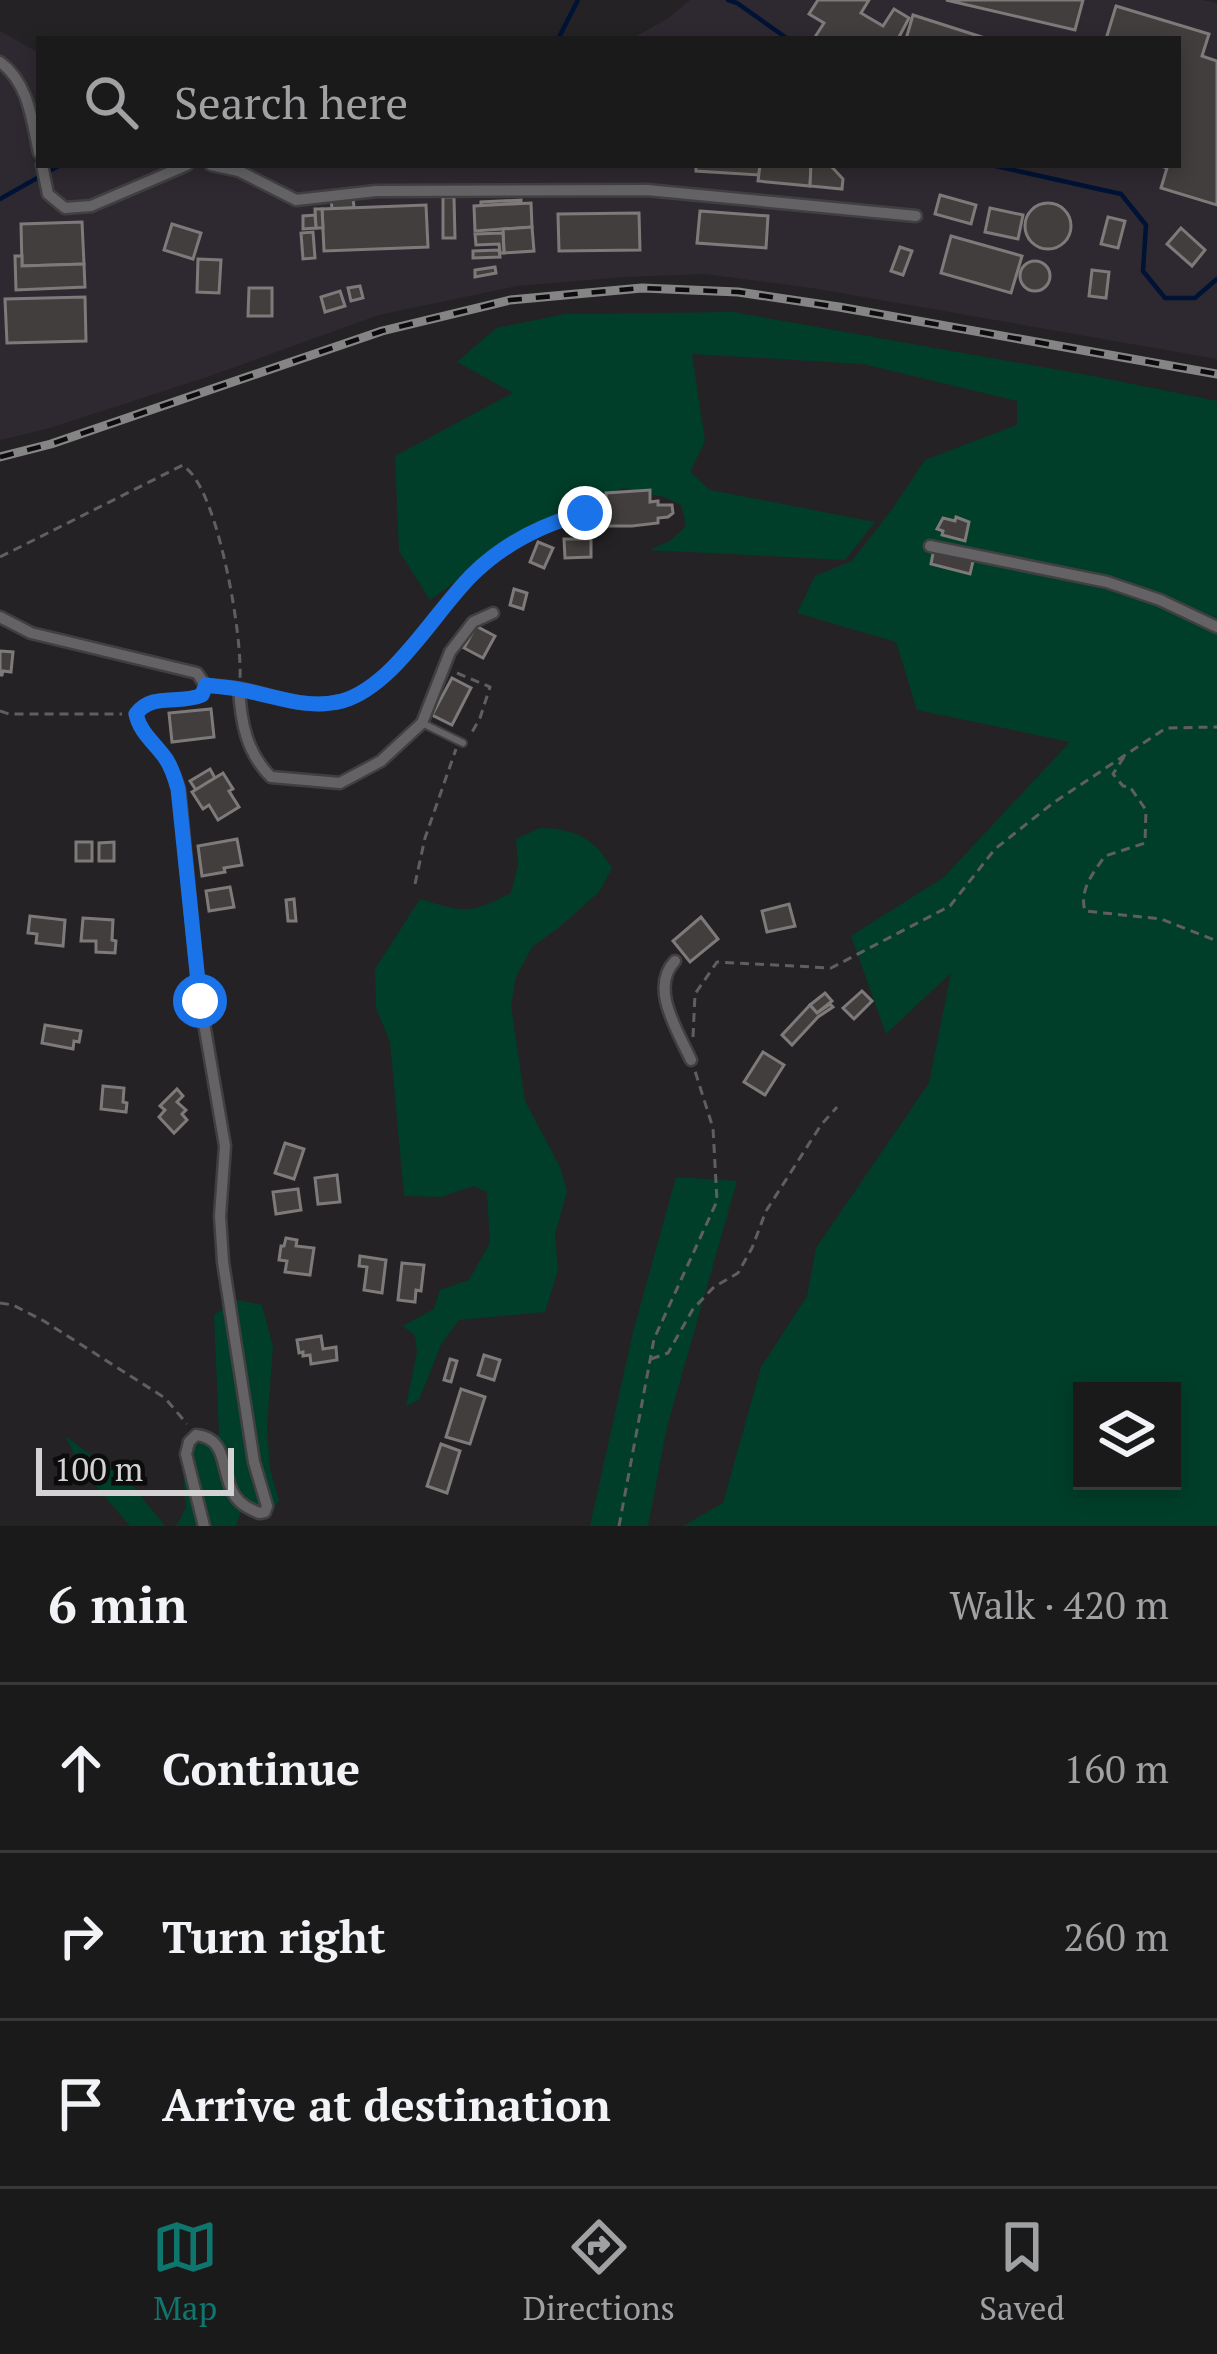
<!DOCTYPE html>
<meta charset="utf-8">
<style>
:root{--surface:#1b1a1b;--page:#242324;--text:#f1f3f6;--muted:#a0a1a3;--line:#39383a;--accent:#0f766e}
body{margin:0;font-family:"PT Serif",serif;background:var(--page);color:var(--text)}
.controls{position:absolute;right:36px;bottom:36px;display:grid;overflow:hidden;border-radius:0px;box-shadow:0 6px 18px #0003}
.controls button{width:108px;height:108px;display:grid;place-items:center;padding:0;border:0;border-bottom:3px solid var(--line);background:var(--surface);color:var(--text);font:60px sans-serif}
.scale{position:absolute;left:36px;bottom:30px;width:198px;box-sizing:border-box;padding-left:12px;border:6px solid #d4d3d4;border-top:0;font-size:33px;line-height:42px;white-space:nowrap;color:#d4d3d4;-webkit-text-stroke:9px #0d0c0d;paint-order:stroke}
.stop{position:absolute;width:36px;height:36px;margin:-27px;border:9px solid #1a73e8;border-radius:50%;background:#fff}
.stop.end{background:#1a73e8;border-color:#fff;box-shadow:0 3px 12px #0008}
.list{margin:0;padding:0;list-style:none}
h2{display:flex;justify-content:space-between;align-items:center;height:156px;margin:0;padding:0 48px;font-size:51px}
h2 small{font-size:39px;font-weight:400;color:var(--muted)}
.list li{display:grid;grid-template-columns:78px 1fr auto;gap:36px;align-items:center;box-sizing:border-box;height:168px;padding:0 48px;border-top:3px solid var(--line)}
.list b{display:block;font-size:45px;white-space:nowrap}
.list em{font-size:39px;font-style:normal;color:var(--muted)}
.icon{flex:none;width:66px;height:66px;fill:none;stroke:currentColor;stroke-width:2;stroke-linecap:round;stroke-linejoin:round}
.map{position:relative;flex:none;width:1217px;height:1526px;overflow:hidden}
.search{position:absolute;background:var(--surface);box-shadow:0 6px 18px #0003;left:36px;right:36px;top:36px;height:132px;display:flex;align-items:center;gap:30px;box-sizing:border-box;padding:0 42px;border-radius:0px;color:var(--muted);font-size:45px}
.sheet{height:660px;background:var(--surface)}
nav{display:flex;justify-content:space-around;align-items:center;box-sizing:border-box;height:168px;border-top:3px solid var(--line);background:var(--surface);font-size:33px;color:var(--muted)}
nav a{display:grid;justify-items:center;gap:6px}
nav .on{color:var(--accent)}
.map>svg:first-child{display:block}
.built{fill:#2e2930}
.green{fill:#003e2a;fill-rule:evenodd}
.lines{fill:none;stroke-linecap:round;stroke-linejoin:round}
.stream{stroke:#001335;stroke-width:4.5}
.building{fill:#413e3d;stroke:#7d7a79;stroke-width:3}
.lane-casing{stroke:#414041;stroke-width:10}
.street-casing{stroke:#414041;stroke-width:15}
.path{stroke:#605e60;stroke-width:3;stroke-dasharray:9 6;stroke-linecap:butt}
.lane{stroke:#646265;stroke-width:6}
.street{stroke:#646265;stroke-width:10}
.rail-casing{stroke:#868586;stroke-width:9}
.rail{stroke:#0d0c0d;stroke-width:4.5;stroke-dasharray:14;stroke-linecap:butt}
.route{stroke:#1a73e8;stroke-width:15}
</style>
<div class="map">
<svg width="1217" height="1526" viewBox="0 0 1217 1526">
<rect width="100%" height="100%" fill="#242224"/>
<path class="built" d="M690,0h511l16,3v356l-405,-71 -108,-14 -79,3 -108,9 -138,29 -169,61 -160,52 -50,12v-409l39,22v112h1139v-126h-547l36,-20z"/>
<g class="green">
<path d="M733,312l360,64 124,25v1125h-534l40,-23 38,-136 46,-71 9,-48 113,-165 22,-110 -65,61 -35,-98 93,-59 126,-135 -153,-32 -21,-68 -99,-29 18,-37 37,-15 41,-53 32,-48 92,-35v-24l-154,-37 -171,-10 13,87 -15,31 20,18 165,32 -30,38 -196,-10 21,-9 16,-15 -5,-21 -17,-8 -41,-9 -94,41 -99,71 -31,-49 -4,-95 118,-63 -56,-31 39,-34 69,-14zM1082,1391h90v90h-90z"/>
<path d="M540,828c36,1 54,10 72,40l-13,24 -42,37 -25,18 -16,30 -5,29 14,95 35,66 7,24 -12,44 3,35 -13,42 -86,8 -18,25 -22,55 -13,6 11,-54 -2,-16 -12,-10 31,-17 6,-19 29,-10 21,-37 -3,-51 -14,-6 -32,11 -37,-1 -14,-154 -14,-34 -1,-39 45,-70c44,13 49,16 91,-6l7,-28 -2,-26z"/>
<path d="M676,1177l61,4 -70,246 -19,99h-58l43,-194z"/>
<path d="M238,1300l24,5 11,42 -6,80 3,42 9,32 -11,13 -24,-11 -8,23h-60l10,-18 -5,-56 38,-18 -5,-119z"/>
<path d="M65,1436l31,23 27,15 42,52h-35l-47,-55z"/>
</g>
<g class="lines">
<g class="stream">
<path d="M728,0l9,3 51,36"/>
<path d="M558,39l20,-39"/>
<path d="M991,165l130,29 25,31 -3,46 22,27h30l22,-19"/>
<path d="M0,199l60,-34"/>
</g>
</g>
<g class="building">
<path d="M818,0h51l-8,13 22,13 11,-17 15,9 -11,21h-80l-3,-2 9,-14 -15,-9z"/>
<path d="M946,0h137l-8,30z"/>
<path d="M1116,6l93,28 -7,22 15,5v144l-56,-17 6,-20 -9,-3h20v-126h-72z"/>
<path d="M913,15l75,24h-82z"/>
<path d="M696,165h64l-1,10 -63,-4z"/>
<path d="M760,165h51l-1,21 -52,-5z"/>
<path d="M811,165h19l13,14 -1,10 -32,-3z"/>
<path d="M940,195l36,10 -5,19 -36,-10z"/>
<path d="M353,197l1,11 -22,1 -1,-11z"/>
<path d="M443,197h11l1,41h-12z"/>
<path d="M521,200v3l-40,3v-4z"/>
<path d="M531,203l1,24 -57,4 -1,-25z"/>
<circle cx="1048" cy="226" r="23"/>
<path d="M426,205l2,42 -104,4 -2,-42z"/>
<path d="M990,208l33,7 -5,24 -33,-7z"/>
<path d="M315,209h7l1,19h-7z"/>
<path d="M700,211l68,5 -2,32 -69,-5z"/>
<path d="M639,213l1,37 -81,1 -1,-37z"/>
<path d="M315,215l1,13 -13,1v-13z"/>
<path d="M1108,217l17,4 -7,27 -17,-4z"/>
<path d="M82,222l2,42 -62,2 -1,-42z"/>
<path d="M172,224l29,9 -8,26 -29,-9z"/>
<path d="M532,227l2,24 -30,2 -1,-24z"/>
<path d="M1181,228l24,22 -13,16 -25,-22z"/>
<path d="M313,232l2,26 -12,1 -2,-26z"/>
<path d="M503,233l1,20h-4l-1,-9 -23,1 -1,-11z"/>
<path d="M951,236l71,20 -11,37 -70,-20z"/>
<path d="M900,247l12,4 -9,24 -12,-4z"/>
<path d="M499,250l1,7 -27,1v-7z"/>
<path d="M15,256h7v10l62,-2 1,23 -69,3z"/>
<path d="M198,259l23,1 -2,33 -22,-1z"/>
<circle cx="1035" cy="276" r="15"/>
<path d="M495,267l1,6 -21,4v-7z"/>
<path d="M1092,270l17,2 -3,26 -17,-2z"/>
<path d="M360,286l3,12 -12,3 -3,-13z"/>
<path d="M249,288h23v28h-24z"/>
<path d="M340,291l5,15 -20,6 -4,-15z"/>
<path d="M85,297l1,44 -79,2 -2,-44z"/>
<path d="M650,490v12l8,-1v4h14l1,8 -5,4 -10,1v5l-26,3h-30l-3,-4 -1,-10 5,-3v-5h3v-11z"/>
<path d="M956,517l13,5 -4,19 -23,-6 1,-4 -6,-2 6,-11 12,3z"/>
<path d="M564,539h27v18l-26,1z"/>
<path d="M538,542l15,6 -9,20 -14,-6z"/>
<path d="M934,548l40,9 -4,17 -39,-10z"/>
<path d="M514,589l13,4 -4,16 -13,-4z"/>
<path d="M476,626l19,10 -12,22 -19,-10z"/>
<path d="M0,651l13,1 -2,20 -8,-1 -1,4h-2z"/>
<path d="M452,678l19,10 -19,37 -20,-10z"/>
<path d="M211,709l3,28 -42,5 -3,-29z"/>
<path d="M210,769l5,9 -19,12 -6,-9z"/>
<path d="M223,773l10,16 -4,2 10,16 -21,13 -9,-15 -6,4 -11,-17z"/>
<path d="M237,839l5,26 -18,3 1,4 -23,4 -4,-30z"/>
<rect x="76" y="842" width="16" height="19"/>
<path d="M114,842v19h-15v-18z"/>
<path d="M230,887l4,20 -25,4 -3,-20z"/>
<path d="M294,899l2,22h-8l-2,-21z"/>
<path d="M789,904l6,22 -28,6 -5,-21z"/>
<path d="M30,916l35,4 -2,26 -27,-3 1,-9 -9,-1z"/>
<path d="M701,917l17,22 -28,23 -17,-21z"/>
<path d="M83,918l30,2 -1,20 4,1 -1,12 -19,-1v-11h-15z"/>
<path d="M862,991l10,10 -18,18 -11,-11z"/>
<path d="M825,993l7,8 -15,12 -7,-8z"/>
<path d="M830,1004l3,3 -15,10 -26,28 -10,-10 28,-30 7,8z"/>
<path d="M45,1025l36,6 -2,11 -5,-1 -1,8 -31,-6z"/>
<path d="M763,1052l21,13 -19,30 -21,-13z"/>
<path d="M103,1086l21,2 -1,14 4,1 -1,9 -25,-3z"/>
<path d="M177,1089l6,7 -6,6 9,8 -4,4 5,6 -13,13 -15,-16 6,-7 -5,-4z"/>
<path d="M285,1143l19,6 -10,30 -19,-6z"/>
<path d="M337,1175l3,27 -22,2 -3,-26z"/>
<path d="M298,1189l3,21 -25,4 -3,-22z"/>
<path d="M286,1238l11,2 -1,6 18,2 -4,27 -25,-3 2,-11 -8,-1 2,-14h3z"/>
<path d="M360,1256l26,4 -4,33 -18,-3 3,-23 -8,-1z"/>
<path d="M402,1263l22,2 -3,26 -5,-1 -1,12 -17,-2z"/>
<path d="M321,1336l2,13 13,-2 1,13 -26,4 -1,-9 -7,1v-4l-4,1 -2,-13z"/>
<path d="M484,1355l16,5 -6,20 -16,-5z"/>
<path d="M450,1359l7,2 -6,21 -7,-2z"/>
<path d="M461,1389l24,8 -15,47 -24,-7z"/>
<path d="M441,1444l19,7 -13,42 -20,-7z"/>
</g>
<g class="lines">
<g class="lane-casing">
<path id="lane" d="M422,723l41,20"/>
</g>
<g class="street-casing">
<g id="street">
<path d="M0,62c29,21 32,59 39,91"/>
<path d="M42,165l6,29 17,14 26,-2 96,-41"/>
<path d="M211,165l28,6 57,29 80,-9 271,-1 269,26"/>
<path d="M930,546l177,36 53,18 57,27"/>
<path d="M0,617l31,16 166,40 8,12 -3,10c-22,10 -50,-3 -66,19 4,19 19,29 30,45 6,9 9,19 13,30l20,205 26,152 -5,70 3,46 31,200 13,44 -2,6 -6,1c-9,-4 -18,-8 -24,-17 -15,-21 -5,-58 -39,-61l-7,7 -3,12 18,72"/>
<path d="M205,685c13,1 25,2 37,4 34,7 65,21 100,12 52,-14 93,-90 131,-127 32,-31 70,-50 112,-61"/>
<path d="M239,689c2,33 7,63 32,88l69,6 41,-22 41,-38 28,-71 23,-30 20,-9"/>
<path d="M675,961c-26,27 3,70 16,99"/>
</g>
</g>
<g class="path">
<path d="M0,557l183,-92c5,5 10,9 13,15 25,37 46,153 44,198"/>
<path d="M457,673l33,14 -10,31 -9,16"/>
<path d="M0,711l9,3h113"/>
<path d="M1124,757l-11,17 10,12 7,1 16,23 -1,33 -40,13c-12,17 -26,34 -20,55l76,8 56,22"/>
<path d="M415,884l10,-46 31,-89"/>
<path d="M693,1037l2,-43 22,-32 114,6 119,-62 45,-57 58,-46 113,-75 51,-1"/>
<path d="M0,1303l13,2 31,16 121,77 22,26"/>
<path d="M651,1359l17,-6 25,-44 21,-22 24,-14 14,-25 14,-37 55,-86 16,-18"/>
<path d="M619,1526l35,-187 63,-138 -4,-73 -18,-57"/>
</g>
<use href="#lane" class="lane"/>
<use href="#street" class="street"/>
<g class="rail-casing">
<path id="rail" d="M0,457l51,-13 331,-113 128,-31 132,-12 96,4 101,15 378,67"/>
</g>
<use href="#rail" class="rail"/>
</g>
<g class="lines">
<path class="route" d="M200,1001l-22,-212c-3,-11 -6,-21 -12,-30 -11,-16 -26,-26 -30,-45 16,-22 44,-9 66,-19l4,-10c12,2 24,2 36,5 34,6 65,20 100,11 52,-15 93,-90 131,-127 32,-31 70,-50 112,-61"/>
</g>
</svg>
<div class="controls">
<button><svg class="icon" aria-label="layers" viewBox="0 0 24 24"><path d="M12 4l9 5-9 5-9-5zM3 14l9 5 9-5"/></svg></button>
</div>
<div class="scale">100 m</div>
<div class="stop" style="left:200px;top:1001px"></div>
<div class="stop end" style="left:585px;top:513px"></div>
<div class="search"><svg class="icon" aria-label="search" viewBox="0 0 24 24"><circle cx="10" cy="10" r="6"/><path d="M15 15l6 6"/></svg>Search here</div>
</div>
<section class="sheet">
<h2>6 min<small>Walk · 420 m</small></h2>
<ul class="list">
<li><svg class="icon" aria-label="ahead" viewBox="0 0 24 24"><path d="M12 20V5M6 11l6-6 6 6"/></svg><div><b>Continue</b></div><em>160 m</em></li>
<li><svg class="icon" aria-label="right" viewBox="0 0 24 24"><path d="M7 20v-9h11M14 6l5 5-5 5"/></svg><div><b>Turn right</b></div><em>260 m</em></li>
<li><svg class="icon" aria-label="arrive" viewBox="0 0 24 24"><path d="M6 21V4h12l-3 4 3 4H6"/></svg><div><b>Arrive at destination</b></div></li>
</ul>
</section>
<nav>
<a class="on"><svg class="icon" aria-label="map" viewBox="0 0 24 24"><path d="M3 6l6-2 6 2 6-2v14l-6 2-6-2-6 2zM9 4v14M15 6v14"/></svg>Map</a>
<a><svg class="icon" aria-label="directions" viewBox="0 0 24 24"><path d="M12 3l9 9-9 9-9-9zM9 14v-3h6M13 9l2 2-2 2"/></svg>Directions</a>
<a><svg class="icon" aria-label="saved" viewBox="0 0 24 24"><path d="M7 4h10v16l-5-4-5 4z"/></svg>Saved</a>
</nav>
